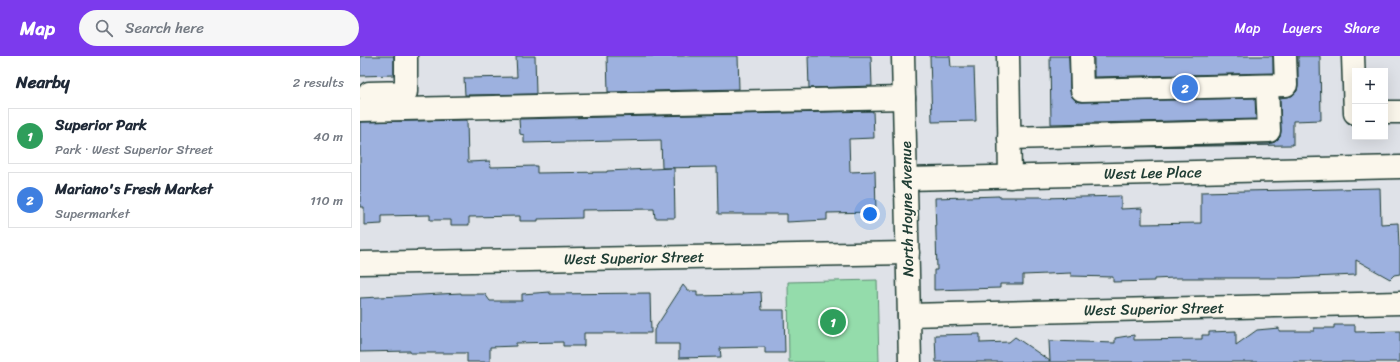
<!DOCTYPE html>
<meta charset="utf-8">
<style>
:root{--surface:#fff;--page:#f6f6f7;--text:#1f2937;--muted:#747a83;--line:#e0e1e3;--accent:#7c3aed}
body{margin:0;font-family:Sriracha,sans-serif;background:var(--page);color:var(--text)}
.controls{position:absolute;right:12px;top:12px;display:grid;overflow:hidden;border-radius:0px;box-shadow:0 4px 16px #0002}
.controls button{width:36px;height:36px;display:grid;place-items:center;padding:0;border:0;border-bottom:1px solid var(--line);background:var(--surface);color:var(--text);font:20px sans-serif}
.you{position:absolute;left:510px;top:158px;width:14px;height:14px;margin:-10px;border:3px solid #fff;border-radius:50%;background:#1a73e8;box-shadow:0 0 0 6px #1a73e833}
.badge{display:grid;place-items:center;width:26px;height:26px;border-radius:50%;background:var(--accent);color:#fff;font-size:13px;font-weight:700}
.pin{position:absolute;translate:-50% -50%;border:2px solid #fff;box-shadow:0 1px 4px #0006}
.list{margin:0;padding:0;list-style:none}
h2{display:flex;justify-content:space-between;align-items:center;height:52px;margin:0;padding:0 16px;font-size:17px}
h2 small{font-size:13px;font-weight:400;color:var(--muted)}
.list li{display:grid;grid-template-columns:26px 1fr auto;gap:12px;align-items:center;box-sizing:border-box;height:56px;margin:0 8px 8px;padding:0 8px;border:1px solid var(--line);border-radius:0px}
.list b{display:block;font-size:15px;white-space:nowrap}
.list p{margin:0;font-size:13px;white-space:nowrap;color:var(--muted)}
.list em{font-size:13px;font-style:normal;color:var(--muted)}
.icon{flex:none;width:22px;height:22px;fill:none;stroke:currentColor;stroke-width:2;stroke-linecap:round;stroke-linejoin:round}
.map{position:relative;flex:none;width:1040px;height:306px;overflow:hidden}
header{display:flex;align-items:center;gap:24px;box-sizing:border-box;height:56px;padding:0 20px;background:var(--accent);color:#fff}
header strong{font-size:19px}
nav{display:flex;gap:22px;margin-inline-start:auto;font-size:14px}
.search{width:280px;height:36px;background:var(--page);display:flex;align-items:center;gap:10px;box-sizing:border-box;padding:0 14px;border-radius:22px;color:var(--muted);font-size:15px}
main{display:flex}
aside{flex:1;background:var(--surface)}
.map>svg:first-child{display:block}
.green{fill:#94dcab;stroke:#5a8c70}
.building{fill:#9db1df;stroke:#1f3d34}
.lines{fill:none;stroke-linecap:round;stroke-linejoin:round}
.minor-casing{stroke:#1f3d34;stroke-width:25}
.minor{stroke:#fbf7ec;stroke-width:22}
.labels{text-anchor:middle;stroke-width:4;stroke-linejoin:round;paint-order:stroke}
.street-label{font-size:15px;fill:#1f3d34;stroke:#fbf7ec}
</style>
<header>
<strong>Map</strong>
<div class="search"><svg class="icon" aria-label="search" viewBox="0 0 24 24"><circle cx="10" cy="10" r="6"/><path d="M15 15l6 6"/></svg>Search here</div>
<nav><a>Map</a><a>Layers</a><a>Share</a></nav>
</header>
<main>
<aside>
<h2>Nearby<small>2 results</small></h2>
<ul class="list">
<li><span class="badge" style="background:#2e9e5b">1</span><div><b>Superior Park</b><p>Park · West Superior Street</p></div><em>40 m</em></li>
<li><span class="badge" style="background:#3f7fe0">2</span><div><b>Mariano's Fresh Market</b><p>Supermarket</p></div><em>110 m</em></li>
</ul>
</aside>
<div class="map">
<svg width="1040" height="306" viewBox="0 0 1040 306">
<rect width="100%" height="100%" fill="#dfe2e8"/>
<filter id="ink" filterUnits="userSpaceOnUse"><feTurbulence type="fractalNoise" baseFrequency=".025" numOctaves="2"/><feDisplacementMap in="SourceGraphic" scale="8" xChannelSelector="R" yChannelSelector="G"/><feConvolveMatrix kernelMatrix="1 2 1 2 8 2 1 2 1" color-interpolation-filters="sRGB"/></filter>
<g filter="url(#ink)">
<path class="green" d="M517,224l2,82h-90l-1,-80z"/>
<g class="building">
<path d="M0,0h34v19l-34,1z"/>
<path d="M156,0h19l1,38 -71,1 -1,-17 53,-1z"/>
<path d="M247,0h131l1,33 -131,3z"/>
<path d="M448,0h63l1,30 -63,2z"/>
<path d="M570,0h20l1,11h23l2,54 -44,1z"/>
<path d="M690,0h19l1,35 2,6 4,4 6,1 173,-4 1,21 -205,5z"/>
<path d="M734,0h179v17l-179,4z"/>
<path d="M938,0h22l1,64 -28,1v24l-168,2 144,-3 6,-2 5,-5 1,-6 -1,-33 12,-2 5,-5 1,-6z"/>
<path d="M513,55l1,27 -25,1 1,33 25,-1 1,41 -49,1v7l-40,2v-8h-69l-1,-47 -55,1 -1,-28 -137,3v-8l-4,-1 -1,-15z"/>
<path d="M107,64l1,42 22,-1 1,6 46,-1v7l70,-1v-1l67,-3 1,50h-20l-1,-9 -72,1v8l-44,1v2h-18v-5l-51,1v8h-18v-5h-21v-5l-48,1v8l-18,1v-18h-4v-85z"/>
<path d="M1020,132l1,36 17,-1 1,23 1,1v27l-6,1 -4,4 -34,-19v15l-66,3h-116l-20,1v2l-41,1v-5l-42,-1v-3l-48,2v9h-23v4l-66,2v-20h3l-2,-72 64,-2v1h44v1l78,-2v13l21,-1v16l59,-1v-31z"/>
<path d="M323,229l5,6h9v5l46,-1 -1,-2 19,-1 1,18h22l1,43h-20v-6l-45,1 1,9 -42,1v-14h-25v-14z"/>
<path d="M190,236v2l100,-1 1,40h-67v13h-21v-4l-47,1v3l-26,1v15h-23v-9h-57v-2l-50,1v-54l101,-5v1h24l5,7h32v-7z"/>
<path d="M974,269h21v7l45,-1v31h-464l-1,-27 45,-1v9l29,-1 6,-5 35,24 -1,-20 66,2v-5l19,-3v5l68,-1v-4h7v-3l27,-1v14l21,-15 22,-2v3h35v-3h20z"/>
</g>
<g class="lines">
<g class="minor-casing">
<g id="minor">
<path d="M543,0l7,306"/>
<path d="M648,0l2,121"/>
<path d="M721,0l1,34 204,-5 -1,-29"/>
<path d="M993,0l2,57"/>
<path d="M9,37l37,-1v-36"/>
<path d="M0,54l544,-12"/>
<path d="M1025,56h15"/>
<path d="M649,82l260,-7 -2,-45"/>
<path d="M546,123l494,-12"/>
<path d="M0,207l548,-10"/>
<path d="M549,259l491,-12"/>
</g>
</g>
<use href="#minor" class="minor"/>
</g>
</g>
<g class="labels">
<g class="street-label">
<text transform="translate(793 117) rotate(-1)" y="5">West Lee Place</text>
<text transform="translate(547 153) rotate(-91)" y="5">North Hoyne Avenue</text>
<text transform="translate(274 202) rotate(-1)" y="5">West Superior Street</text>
<text transform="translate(794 253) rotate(-1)" y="5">West Superior Street</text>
</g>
</g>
</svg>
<div class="controls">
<button>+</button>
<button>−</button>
</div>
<div class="you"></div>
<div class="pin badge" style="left:473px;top:266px;background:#2e9e5b">1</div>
<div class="pin badge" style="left:825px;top:32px;background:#3f7fe0">2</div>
</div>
</main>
